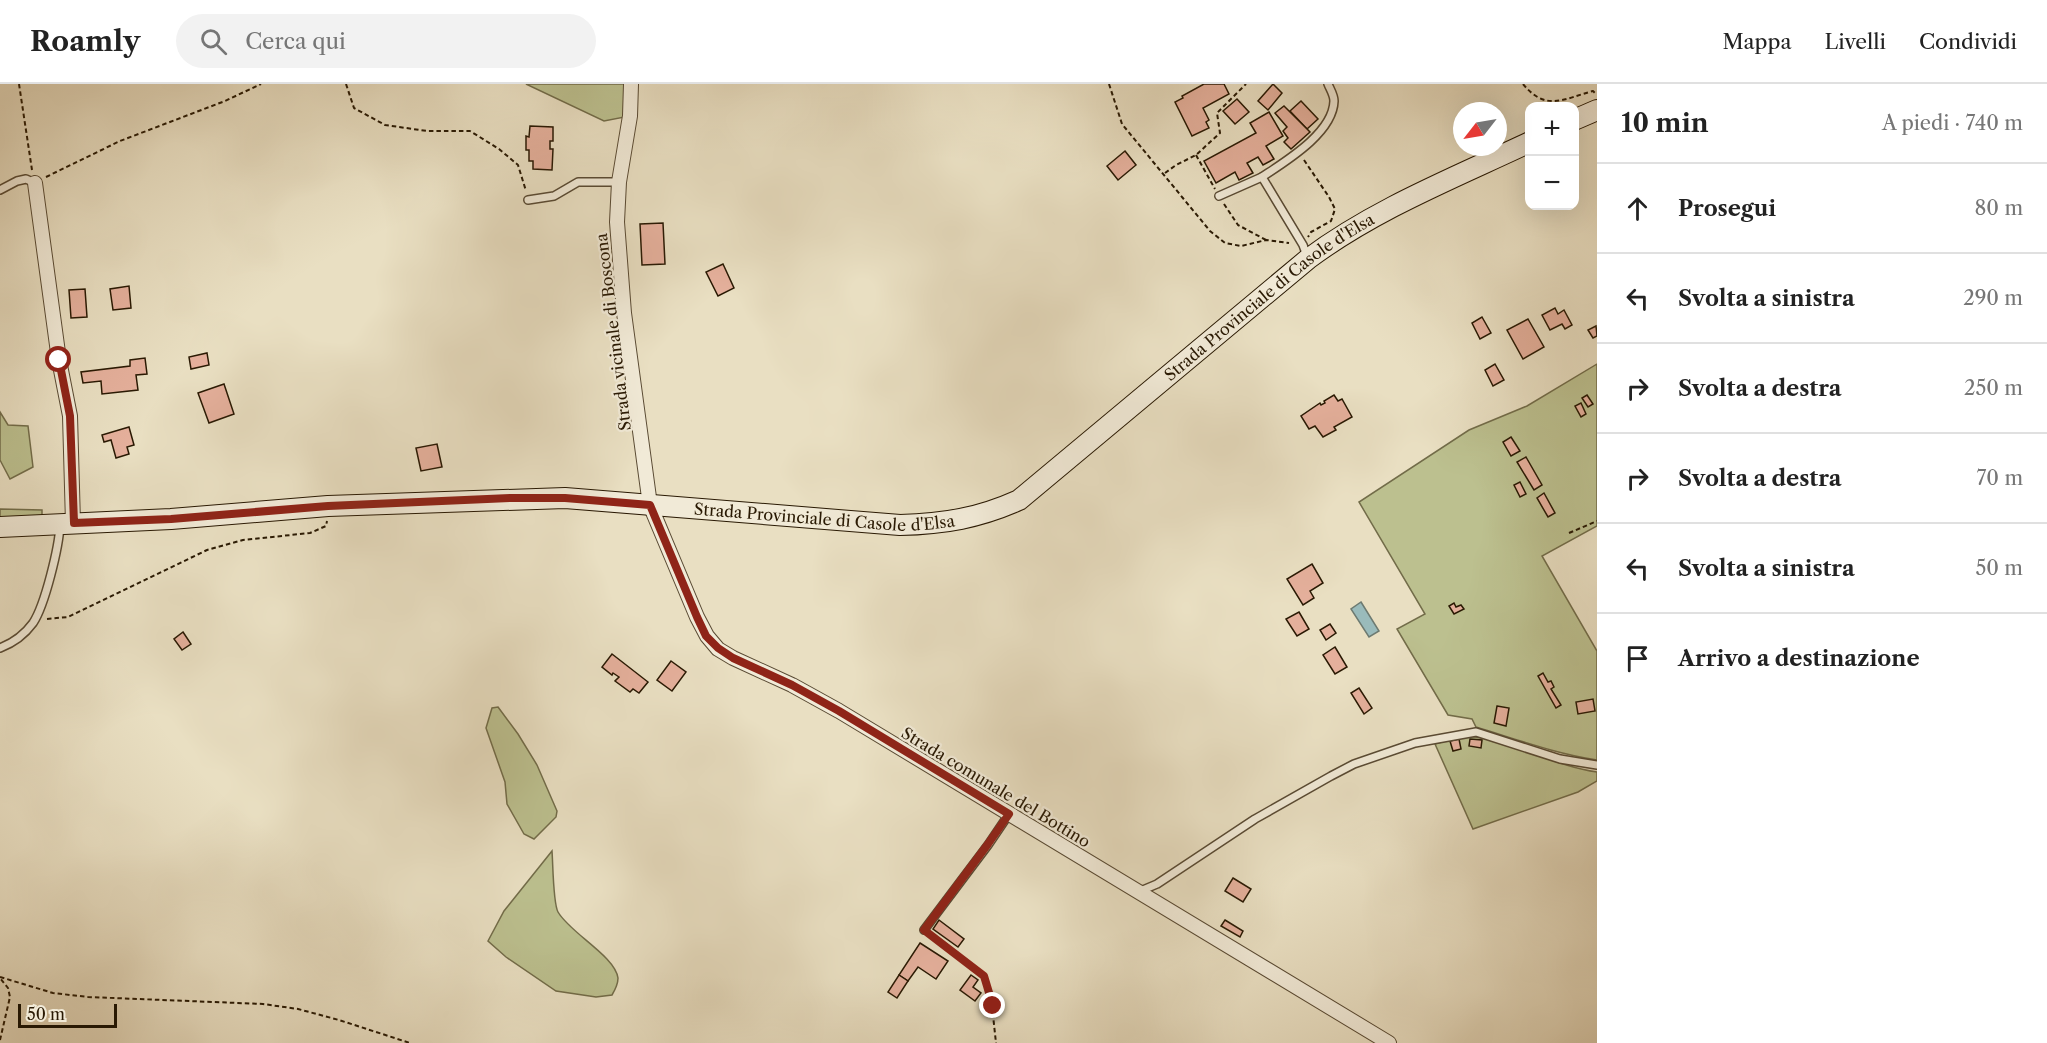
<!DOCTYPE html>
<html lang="it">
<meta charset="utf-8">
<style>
:root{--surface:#fff;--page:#f2f2f2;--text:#222;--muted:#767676;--line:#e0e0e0}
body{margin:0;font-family:"Libre Caslon Text",serif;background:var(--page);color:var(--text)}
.controls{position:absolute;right:18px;top:18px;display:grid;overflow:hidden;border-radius:12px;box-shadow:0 6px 24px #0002}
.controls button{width:54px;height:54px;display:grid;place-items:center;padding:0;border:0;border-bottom:2px solid var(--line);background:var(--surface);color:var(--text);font:30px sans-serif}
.compass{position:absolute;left:1453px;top:18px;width:54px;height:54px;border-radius:50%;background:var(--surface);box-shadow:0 6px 24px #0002;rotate:239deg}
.scale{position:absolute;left:18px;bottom:15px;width:99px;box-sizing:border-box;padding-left:6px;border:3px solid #291903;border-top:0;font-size:16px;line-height:21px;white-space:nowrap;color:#291903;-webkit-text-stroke:4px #f1ead7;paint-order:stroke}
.stop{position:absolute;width:18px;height:18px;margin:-14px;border:4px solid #8f2418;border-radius:50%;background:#fff}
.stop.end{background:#8f2418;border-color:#fff;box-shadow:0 2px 6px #0008}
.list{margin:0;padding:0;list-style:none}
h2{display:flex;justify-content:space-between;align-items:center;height:78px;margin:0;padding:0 24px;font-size:26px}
h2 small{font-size:20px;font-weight:400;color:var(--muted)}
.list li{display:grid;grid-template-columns:39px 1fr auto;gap:18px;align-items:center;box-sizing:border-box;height:90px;padding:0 24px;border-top:2px solid var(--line)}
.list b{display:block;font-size:22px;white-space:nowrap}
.list em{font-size:20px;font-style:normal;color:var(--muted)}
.icon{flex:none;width:33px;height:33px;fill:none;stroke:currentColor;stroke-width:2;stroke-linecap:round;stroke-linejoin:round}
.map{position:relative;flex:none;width:1597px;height:959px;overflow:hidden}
header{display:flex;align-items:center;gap:36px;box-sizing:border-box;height:84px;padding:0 30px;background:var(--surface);border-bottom:2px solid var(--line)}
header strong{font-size:28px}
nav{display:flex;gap:33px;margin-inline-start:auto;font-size:21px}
.search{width:420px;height:54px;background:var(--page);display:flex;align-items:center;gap:15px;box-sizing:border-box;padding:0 21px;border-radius:33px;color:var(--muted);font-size:22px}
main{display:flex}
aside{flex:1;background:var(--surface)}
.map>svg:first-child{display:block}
.green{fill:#bcc08f;stroke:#726c49;stroke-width:1.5}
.water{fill:#9abbbb;stroke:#6d7a71;stroke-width:1.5}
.building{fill:#e5b09c;stroke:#291903;stroke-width:1.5}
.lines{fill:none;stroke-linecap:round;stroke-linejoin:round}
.service-casing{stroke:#594a33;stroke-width:10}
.minor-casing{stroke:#594a33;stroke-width:16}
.secondary-casing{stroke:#291903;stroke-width:22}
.path{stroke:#291903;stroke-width:2;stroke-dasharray:4.5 3;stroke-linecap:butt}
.service{stroke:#f1ead7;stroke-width:7}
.minor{stroke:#f1ead7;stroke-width:14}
.secondary{stroke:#f1ead7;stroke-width:20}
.route{stroke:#8f2418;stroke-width:8}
.labels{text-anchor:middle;stroke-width:4.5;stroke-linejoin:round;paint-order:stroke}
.street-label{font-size:16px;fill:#291903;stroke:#f1ead7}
</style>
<header>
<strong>Roamly</strong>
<div class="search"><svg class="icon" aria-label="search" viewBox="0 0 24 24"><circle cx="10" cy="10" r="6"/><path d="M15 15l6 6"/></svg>Cerca qui</div>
<nav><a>Mappa</a><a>Livelli</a><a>Condividi</a></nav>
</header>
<main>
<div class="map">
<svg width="1597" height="959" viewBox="0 0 1597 959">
<rect width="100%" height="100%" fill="#e9dfc2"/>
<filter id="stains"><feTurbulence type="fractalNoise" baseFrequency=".00333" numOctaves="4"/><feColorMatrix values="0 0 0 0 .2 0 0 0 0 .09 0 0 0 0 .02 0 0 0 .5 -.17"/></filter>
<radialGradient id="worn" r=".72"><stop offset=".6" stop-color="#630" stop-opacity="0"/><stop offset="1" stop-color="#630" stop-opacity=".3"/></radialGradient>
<g class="green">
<path d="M526,0h105l-1,32 -26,5z"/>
<path d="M1597,280v162l-55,30 55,95v109c-41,-6 -81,-21 -121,-33l-4,-8 -24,-4 -51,-86 28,-15 -66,-112 110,-72 58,-24z"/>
<path d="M0,328l8,13 20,1 5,41 -23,12 -10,-19z"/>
<path d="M0,425l42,1v8l-42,3z"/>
<path d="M498,623l20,27 19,31 20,46 -1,6 -22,22 -10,-5 -17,-30 -2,-22 -19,-54 6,-20z"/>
<path d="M1462,652c47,1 89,30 135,36v9l-19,11 -105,37 -38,-85z"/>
<path d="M552,767c1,12 1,52 6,61 12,21 57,44 60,66 0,6 -3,12 -6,17l-16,2 -40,-6 -50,-34 -18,-16 16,-30z"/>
</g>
<path class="water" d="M1361,518l18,29 -10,6 -18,-28z"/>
<g class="building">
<path d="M1204,0h20l5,10 -26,14 6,12 -3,2 3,6 -17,8 -17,-34 8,-4 -1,-2z"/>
<path d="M1273,0l9,9 -14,17 -10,-9z"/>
<path d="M1237,15l12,13 -14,12 -12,-13z"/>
<path d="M1301,17l17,18 -11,10 -17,-18z"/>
<path d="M1284,22l26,26 -19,17 -7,-7 4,-4 -5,-7 4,-4 -12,-14z"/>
<path d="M1269,28l14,24 -17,10 8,13 -11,6 -5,-8 -11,6 6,10 -14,7 -4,-8 -19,11 -12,-22 52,-28 -6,-10z"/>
<path d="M530,42l23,1v14h-3v8h3l-1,21 -19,-1v-8h-4v-11h-3v-14l3,1z"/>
<path d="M1125,67l11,14 -18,15 -11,-14z"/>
<path d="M663,139l2,41 -23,1 -2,-41z"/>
<path d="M723,180l11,24 -16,8 -12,-24z"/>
<path d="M129,202l2,22 -18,2 -3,-21z"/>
<path d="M85,205l2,28 -16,1 -2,-28z"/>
<path d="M1555,224l3,6 6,-4 8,15 -7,4 -3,-5 -12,6 -8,-15z"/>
<path d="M1482,233l9,16 -11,6 -8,-16z"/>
<path d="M1528,235l16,28 -21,12 -16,-29z"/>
<path d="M1596,242l1,10 -4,2 -5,-8z"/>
<path d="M207,269l2,12 -18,4 -2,-12z"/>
<path d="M145,274l2,16 -11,1 2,15 -36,4 -1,-13 -18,2 -2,-11 49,-6v-6z"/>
<path d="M1495,280l9,16 -11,6 -8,-16z"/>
<path d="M224,300l10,30 -25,9 -11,-30z"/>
<path d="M1334,311l4,6 4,-2 10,18 -18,10 2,3 -13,7 -8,-11 -6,3 -8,-13 19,-13 1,2 4,-2 -1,-2z"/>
<path d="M1587,311l6,9 -5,3 -6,-9z"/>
<path d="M1581,319l5,11 -5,3 -6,-11z"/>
<path d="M129,343l5,18 -7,2 2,7 -13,4 -5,-18 -7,2 -2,-7z"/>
<path d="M1511,353l9,14 -9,5 -8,-14z"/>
<path d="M437,360l5,23 -21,4 -5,-23z"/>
<path d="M1526,373l16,28 -8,5 -17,-28z"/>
<path d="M1520,398l6,12 -6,3 -6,-12z"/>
<path d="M1544,409l11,20 -7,4 -11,-19z"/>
<path d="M1312,480l11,19 -13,8 4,7 -11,7 -16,-26z"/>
<path d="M1454,519l2,4 5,-2 3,4 -10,5 -5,-8z"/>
<path d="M1299,528l10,17 -12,7 -11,-17z"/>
<path d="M1330,540l6,9 -10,7 -6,-10z"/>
<path d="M183,548l8,12 -9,6 -8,-11z"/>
<path d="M1335,563l12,20 -12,7 -12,-19z"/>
<path d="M612,570l36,28 -9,11 -6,-4 -3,3 -15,-11 4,-4 -6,-4 -1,2 -10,-8z"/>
<path d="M671,577l15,11 -14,19 -15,-11z"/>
<path d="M1543,589l5,9 3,-1 3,6 -3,2 10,16 -5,3 -18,-32z"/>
<path d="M1359,604l13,20 -8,6 -13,-21z"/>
<path d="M1593,615l2,12 -17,3 -2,-12z"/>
<path d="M1497,622l12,2 -3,18 -12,-3z"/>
<path d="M1459,655l2,10 -8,2 -3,-10z"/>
<path d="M1470,655l12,1 -1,8 -12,-2z"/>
<path d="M1233,794l18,11 -8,13 -18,-11z"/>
<path d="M939,836l25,19 -6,8 -25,-18z"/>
<path d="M1225,836l18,11 -3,6 -19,-11z"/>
<path d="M920,859l28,18 -12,18 -18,-12 -10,14 -9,-6z"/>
<path d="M899,891l9,6 -11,17 -9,-6z"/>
<path d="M971,891l7,5 -5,7 8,6 -6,8 -15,-11z"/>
</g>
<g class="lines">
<g class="service-casing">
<g id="service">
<path d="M0,106l17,-9 9,-2 9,4"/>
<path d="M1219,112l43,-19"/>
<path d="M528,116l26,-4 24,-14h41"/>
<path d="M1307,172l-4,-11 -41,-68c24,-16 71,-44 72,-76 0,-6 -4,-12 -6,-17"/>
<path d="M0,564c13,-5 25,-14 33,-25 12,-18 26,-76 27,-98"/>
<path d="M1138,808l19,-8 98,-65 76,-43 23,-12 61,-21 61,-11 84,27 37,6"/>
<path d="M924,846l64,-85 21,-31"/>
</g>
</g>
<g class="minor-casing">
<g id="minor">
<path d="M631,0l-1,32 -11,66 -2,40 7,91 26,192 47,112 10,19 11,13 15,9 59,27 47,26 550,332"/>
<path d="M35,99l24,177 11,56 3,107"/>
</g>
</g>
<g class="secondary-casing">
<g id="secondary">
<path d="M1574,36l23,-10"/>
<path id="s1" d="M0,443l171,-8 157,-13 237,-8 335,27c44,-1 79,-7 119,-25l289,-241c67,-50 146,-81 222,-117"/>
</g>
</g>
<g class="path">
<path d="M19,0l13,86"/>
<path d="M346,0l8,24 31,17 42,6h43l29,18 19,16 8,26"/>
<path d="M1109,0l13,40 88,107 15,12 16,3 25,-6 23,3"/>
<path d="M1523,0c23,28 40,15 70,7l2,2"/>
<path d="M1196,71l19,34"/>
<path d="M1304,76l25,37 6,12 -4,12 -20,11 -3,5"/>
<path d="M1165,89l11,-8 20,-10 24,-22 -3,-20 29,-29"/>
<path d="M46,93l74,-36 105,-40 36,-17"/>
<path d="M1224,120l14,21 28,15"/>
<path d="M1569,449l28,-12"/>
<path d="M47,535l21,-2 139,-67 36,-10 67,-7 16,-7 1,-5"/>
<path d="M931,851l53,41 8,30 4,37"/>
<path d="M0,893l53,16 35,4 175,7 35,5 41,11 71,23"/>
<path d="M0,956l10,-43 -2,-9 -8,-10"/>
</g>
<use href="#service" class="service"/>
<use href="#minor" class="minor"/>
<use href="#secondary" class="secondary"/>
</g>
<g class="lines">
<path class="route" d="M59,276l11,56 4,107 97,-4 157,-13 182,-8h55l85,7 47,112 9,19 12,12 15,10 59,27 47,26 170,103 -21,30 -64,86 60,46 9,30"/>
</g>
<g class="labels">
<g class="street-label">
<text dy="6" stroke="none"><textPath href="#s1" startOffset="1347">Strada Provinciale di Casole d'Elsa</textPath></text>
<text transform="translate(613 248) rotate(-97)" y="6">Strada vicinale di Boscona</text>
<text dy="6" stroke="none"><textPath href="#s1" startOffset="826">Strada Provinciale di Casole d'Elsa</textPath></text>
<text transform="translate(996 703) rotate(31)" y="6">Strada comunale del Bottino</text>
</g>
</g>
<rect width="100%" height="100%" filter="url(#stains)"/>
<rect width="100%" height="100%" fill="url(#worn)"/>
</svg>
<div class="controls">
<button>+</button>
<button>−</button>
</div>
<svg class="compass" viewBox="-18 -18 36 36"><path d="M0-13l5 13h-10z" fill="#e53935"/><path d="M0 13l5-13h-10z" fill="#767676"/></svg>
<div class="scale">50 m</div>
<div class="stop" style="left:59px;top:276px"></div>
<div class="stop end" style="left:993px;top:922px"></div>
</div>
<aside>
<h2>10 min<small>A piedi · 740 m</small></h2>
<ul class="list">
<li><svg class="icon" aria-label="ahead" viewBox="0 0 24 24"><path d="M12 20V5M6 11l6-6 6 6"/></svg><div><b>Prosegui</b></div><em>80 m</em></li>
<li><svg class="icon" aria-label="left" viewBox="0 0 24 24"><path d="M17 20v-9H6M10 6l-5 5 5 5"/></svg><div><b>Svolta a sinistra</b></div><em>290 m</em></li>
<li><svg class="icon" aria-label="right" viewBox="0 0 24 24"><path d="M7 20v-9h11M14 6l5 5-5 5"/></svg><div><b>Svolta a destra</b></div><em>250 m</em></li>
<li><svg class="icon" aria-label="right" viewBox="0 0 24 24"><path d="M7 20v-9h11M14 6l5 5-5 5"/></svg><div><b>Svolta a destra</b></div><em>70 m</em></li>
<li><svg class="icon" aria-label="left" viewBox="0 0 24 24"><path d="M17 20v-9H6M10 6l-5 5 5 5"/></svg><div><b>Svolta a sinistra</b></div><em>50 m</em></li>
<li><svg class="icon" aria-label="arrive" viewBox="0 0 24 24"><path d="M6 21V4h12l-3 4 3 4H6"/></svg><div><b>Arrivo a destinazione</b></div></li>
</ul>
</aside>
</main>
